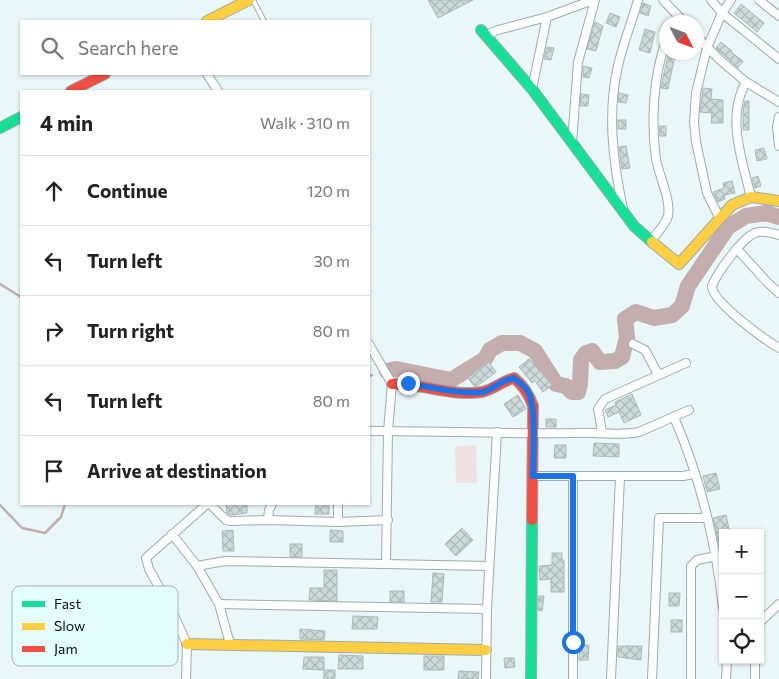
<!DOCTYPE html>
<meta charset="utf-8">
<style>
:root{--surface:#fff;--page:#f6f6f6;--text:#222;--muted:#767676;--line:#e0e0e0}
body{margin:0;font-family:Commissioner,sans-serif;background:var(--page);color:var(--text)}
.controls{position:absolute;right:15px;bottom:15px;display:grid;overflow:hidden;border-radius:0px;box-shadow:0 1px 4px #0004}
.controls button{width:45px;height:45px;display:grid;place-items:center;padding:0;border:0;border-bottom:1px solid var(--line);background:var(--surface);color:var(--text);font:25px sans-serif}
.compass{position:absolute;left:659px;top:15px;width:45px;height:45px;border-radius:50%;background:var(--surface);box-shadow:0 1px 4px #0004;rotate:131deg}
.stop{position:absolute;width:15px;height:15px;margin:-11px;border:4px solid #1a73e8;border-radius:50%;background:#fff}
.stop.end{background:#1a73e8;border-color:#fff;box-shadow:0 1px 5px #0008}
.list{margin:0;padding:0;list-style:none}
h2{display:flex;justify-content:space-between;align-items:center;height:65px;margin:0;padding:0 20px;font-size:21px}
h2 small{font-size:16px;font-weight:400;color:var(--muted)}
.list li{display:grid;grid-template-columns:32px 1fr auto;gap:15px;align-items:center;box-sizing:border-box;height:70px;padding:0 20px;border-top:1px solid var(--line)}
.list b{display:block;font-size:19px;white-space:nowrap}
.list em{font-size:16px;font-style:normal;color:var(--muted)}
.icon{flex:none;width:28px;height:28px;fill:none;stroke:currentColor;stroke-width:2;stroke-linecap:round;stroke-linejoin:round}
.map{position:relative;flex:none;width:779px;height:679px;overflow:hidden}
.search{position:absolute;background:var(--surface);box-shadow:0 1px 4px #0004;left:20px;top:20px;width:350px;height:55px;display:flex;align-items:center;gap:12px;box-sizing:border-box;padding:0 18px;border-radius:0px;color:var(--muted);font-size:19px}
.panel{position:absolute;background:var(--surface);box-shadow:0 1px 4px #0004;left:20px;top:90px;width:350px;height:415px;border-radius:0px}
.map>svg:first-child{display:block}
.green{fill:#eee2e3}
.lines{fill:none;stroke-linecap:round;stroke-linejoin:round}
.stream{stroke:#c3adaf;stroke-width:2.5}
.river{stroke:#c3adaf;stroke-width:16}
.building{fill:url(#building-cross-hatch);stroke:#acbaba}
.lane-casing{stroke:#9eabac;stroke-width:6}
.street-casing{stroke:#9eabac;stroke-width:10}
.fast-casing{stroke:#9eabac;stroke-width:12}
.slow-casing{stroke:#9eabac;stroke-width:12}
.jam-casing{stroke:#9eabac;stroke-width:12}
.lane{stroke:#fcfefe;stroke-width:4}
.street{stroke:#fcfefe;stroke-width:8}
.fast{stroke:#16e098;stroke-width:10}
.slow{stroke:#ffcf43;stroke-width:10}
.jam{stroke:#f24e42;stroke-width:10}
.route{stroke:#1a73e8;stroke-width:6}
.key{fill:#e4fdfe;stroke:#a0b5b6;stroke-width:1}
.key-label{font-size:14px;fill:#020e0f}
</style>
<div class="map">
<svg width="779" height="679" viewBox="0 0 779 679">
<defs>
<pattern id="building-cross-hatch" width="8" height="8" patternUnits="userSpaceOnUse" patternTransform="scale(1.25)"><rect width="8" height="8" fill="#ccdada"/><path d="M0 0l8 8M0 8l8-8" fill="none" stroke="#aebaba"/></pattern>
</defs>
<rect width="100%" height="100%" fill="#eaf7f8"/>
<path class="green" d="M476,445l1,38h-21l-1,-37z"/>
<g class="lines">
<g class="stream">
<path d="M0,284l21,13"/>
<path d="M369,376l3,-1"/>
<path d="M0,505l22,23 23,5 16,-16 4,-13"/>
</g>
<path class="river" d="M387,371l9,-2 55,11 34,-21 5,-9 12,-7h18l15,8 21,33 10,2 6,6h6l2,-8 1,-24 5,-7 6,-2 8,11 15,-1 7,-4 5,-20 -2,-18 11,-7 18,6 18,-3 10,-9 6,-20 40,-59 18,-11 20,-3 13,4"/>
</g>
<g class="building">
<path d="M428,0h45l-35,18z"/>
<path d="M643,3l8,3 -3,10 -8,-3z"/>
<path d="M741,4l23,19 -7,9 -23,-19z"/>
<path d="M610,13l10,4 -4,10 -10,-4z"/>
<path d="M595,22l8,4 -7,25 -9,-2z"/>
<path d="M645,29l10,3 -5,21 -11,-3z"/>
<path d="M721,42l11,9 -1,1 12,9 -5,7 -22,-20z"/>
<path d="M547,47l7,1 -3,12 -7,-1z"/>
<path d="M668,55l7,1 -7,33 -7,-1z"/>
<path d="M583,66l9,2 -3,10 -6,-1z"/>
<path d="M703,88l9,1 -1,10 12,1v23h-12l1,-10 -12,-1z"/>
<path d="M619,93l9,2 -2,8 -8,-1z"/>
<path d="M581,94l8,1 -1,11h-8z"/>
<path d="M745,101h4v29h-6v-20z"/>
<rect x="618" y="120" width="8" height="9"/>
<path d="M659,126h7v10h-6z"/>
<path d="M626,146l4,22 -8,1 -3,-22z"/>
<path d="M764,148l3,11 -10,2 -2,-11z"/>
<path d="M758,176l3,10 -6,2 -3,-10z"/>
<path d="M732,181l3,12 -11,2 1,4 -7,3 -5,-10 11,-4 -1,-5z"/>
<path d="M529,359l23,26 -9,7 -8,-11 -3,2 -13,-16z"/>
<path d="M488,361l8,11 -19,14h-3l-6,-8z"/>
<path d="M632,394l9,21 -17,8 -5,-11 -11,5 -3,-7 11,-5 -1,-3z"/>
<path d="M518,395l8,14 -13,8 -9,-13z"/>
<rect x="546" y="419" width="10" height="8"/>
<path d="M594,443l25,1v13l-26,-1z"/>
<path d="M555,445h11v13h-12z"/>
<path d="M716,473l4,16 -13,3 -4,-16z"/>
<path d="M226,504h21v9l-18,2 -2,-2z"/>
<path d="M316,504h13v10h-14z"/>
<path d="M726,515l4,18h-7v14h-3l-7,-29z"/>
<path d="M462,528l11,12 -17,16 -11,-12z"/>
<path d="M233,530l1,21h-11l-1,-20z"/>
<path d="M330,530l13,1v11h-13z"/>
<rect x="290" y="544" width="12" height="13"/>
<path d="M552,553h10v7h2v32h-13v-13l-11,1 -1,-14 13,-1z"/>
<path d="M324,570h13v31l-28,-1 1,-12h14z"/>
<path d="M433,573l11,1 -2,28h-11z"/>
<rect x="390" y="591" width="14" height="11"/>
<path d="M669,593h11l-1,13h-10z"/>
<path d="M538,596h6l-2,15 -4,-1z"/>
<path d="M353,616l25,1 -1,12h-25z"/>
<rect x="671" y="620" width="11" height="12"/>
<path d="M300,629l25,2 -1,9 -24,-1z"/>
<path d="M580,645h9l-1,15h-9z"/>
<path d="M618,646h24l-1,14 -23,-3z"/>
<path d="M339,655l24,1v13h-25z"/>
<rect x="424" y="656" width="20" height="14"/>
<path d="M304,657h20v13l-21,-1z"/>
<path d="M504,658h10l1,9 -10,1z"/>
<rect x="324" y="670" width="11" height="9"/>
<path d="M459,671l20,1 -1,7h-20z"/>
</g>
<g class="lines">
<g class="lane-casing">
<path id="lane" d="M253,0l11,21"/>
</g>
<g class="street-casing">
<g id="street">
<path d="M663,0l21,22"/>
<path d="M711,0l11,13 57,46"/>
<path d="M759,0l20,16"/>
<path d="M696,36l24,24 26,22 33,20"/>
<path d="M488,39l3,-6 7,-3 49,-13 46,-17"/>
<path d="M207,74l11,17"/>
<path d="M746,82c-20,35 -4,78 5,115"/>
<path d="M532,89l15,-72"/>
<path d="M779,117l-2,10 2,19"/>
<path d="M572,143l6,-81 17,-62"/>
<path d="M623,209c-10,-47 -16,-96 -5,-143 5,-23 14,-44 20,-66"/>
<path d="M720,219l-13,-26 -11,-51 -2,-20 2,-29 11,-45 15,-35 9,-13"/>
<path d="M779,235c-7,-2 -17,-5 -24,-2 -13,5 -38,40 -43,53 0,16 52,53 67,62"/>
<path d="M651,241c5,-7 15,-17 17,-25 3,-17 -9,-40 -12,-57 -5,-38 -3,-82 10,-118"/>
<path d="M737,249l30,33 12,11"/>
<path d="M369,344l23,40 -4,47 -2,132"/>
<path d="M633,344l12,6 13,24"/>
<path d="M674,417c26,60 42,126 49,191"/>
<path d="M369,431c68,0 137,3 206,2 19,-1 46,3 64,-1l50,-22"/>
<path d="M602,432l-4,-23 7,-10 81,-36"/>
<path d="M533,476h150l11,-2"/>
<path d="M210,504l16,16 4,1 38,-1 70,2 50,-2"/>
<path d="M268,520l1,-10 3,-6"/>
<path d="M338,522v-18"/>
<path d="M172,534l25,32 22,38 11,40"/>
<path d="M197,566l28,-5 264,5"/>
<path d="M219,604l268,5"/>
<path d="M760,622l19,-18"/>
<path d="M755,660v19"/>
<path d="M186,679l1,-35 -15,-33 -23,-42 -3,-11 61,-54"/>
<path d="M486,679l1,-70 10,-177"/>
<path d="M573,679v-202"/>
<path d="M611,679l9,-202"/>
<path d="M652,679l7,-161h48"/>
<path d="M691,679v-113l6,-6 19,-4"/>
<path d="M726,679l1,-19"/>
</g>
</g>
<g class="fast-casing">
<g id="fast">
<path d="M481,30l51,59 102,137 18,16"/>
<path d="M0,128l21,-11"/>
<path d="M531,679l1,-159"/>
</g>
</g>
<g class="slow-casing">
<g id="slow">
<path d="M207,21l42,-21"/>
<path d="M652,242l27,22 53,-59 19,-8 28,4"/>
<path d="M187,644l299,6"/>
</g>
</g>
<g class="jam-casing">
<g id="jam">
<path d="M71,91l34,-17"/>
<path d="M392,384c30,-1 60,13 90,8 11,-2 20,-11 32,-14 10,8 15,16 19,28l-1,114"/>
</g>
</g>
<use href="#lane" class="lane"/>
<use href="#street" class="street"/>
<use href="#fast" class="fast"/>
<use href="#slow" class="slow"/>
<use href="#jam" class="jam"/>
</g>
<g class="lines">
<path class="route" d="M408,383c19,4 55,12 74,9 10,-1 18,-12 32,-14 5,4 11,8 14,14 9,16 5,65 5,84h40v166"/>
</g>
<rect x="12" y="586" width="166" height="80" rx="8" class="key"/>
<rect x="22" y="601" width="23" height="6" fill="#16e098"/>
<rect x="22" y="623" width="23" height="7" fill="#ffcf43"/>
<rect x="22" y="646" width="23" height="6" fill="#f24e42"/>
<g class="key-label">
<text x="54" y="609">Fast</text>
<text x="54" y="631">Slow</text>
<text x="54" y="654">Jam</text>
</g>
</svg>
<div class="controls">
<button>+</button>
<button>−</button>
<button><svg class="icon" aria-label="locate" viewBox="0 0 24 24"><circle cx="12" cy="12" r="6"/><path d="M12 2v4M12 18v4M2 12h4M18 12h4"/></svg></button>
</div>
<svg class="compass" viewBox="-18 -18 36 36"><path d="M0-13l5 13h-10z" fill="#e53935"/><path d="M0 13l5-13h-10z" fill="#767676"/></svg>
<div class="stop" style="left:573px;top:642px"></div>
<div class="stop end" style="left:408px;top:383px"></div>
<div class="search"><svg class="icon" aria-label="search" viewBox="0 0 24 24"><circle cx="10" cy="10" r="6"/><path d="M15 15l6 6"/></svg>Search here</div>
<section class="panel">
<h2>4 min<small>Walk · 310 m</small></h2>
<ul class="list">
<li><svg class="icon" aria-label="ahead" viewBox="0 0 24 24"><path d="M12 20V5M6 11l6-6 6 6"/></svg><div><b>Continue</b></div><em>120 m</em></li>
<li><svg class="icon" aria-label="left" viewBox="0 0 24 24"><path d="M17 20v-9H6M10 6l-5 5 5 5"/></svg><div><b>Turn left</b></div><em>30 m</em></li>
<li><svg class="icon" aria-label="right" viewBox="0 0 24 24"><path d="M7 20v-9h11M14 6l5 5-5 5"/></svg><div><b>Turn right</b></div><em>80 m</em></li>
<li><svg class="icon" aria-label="left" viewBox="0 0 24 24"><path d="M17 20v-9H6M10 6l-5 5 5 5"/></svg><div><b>Turn left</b></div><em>80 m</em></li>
<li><svg class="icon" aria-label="arrive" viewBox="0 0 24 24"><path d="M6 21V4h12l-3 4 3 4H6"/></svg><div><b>Arrive at destination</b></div></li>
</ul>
</section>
</div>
